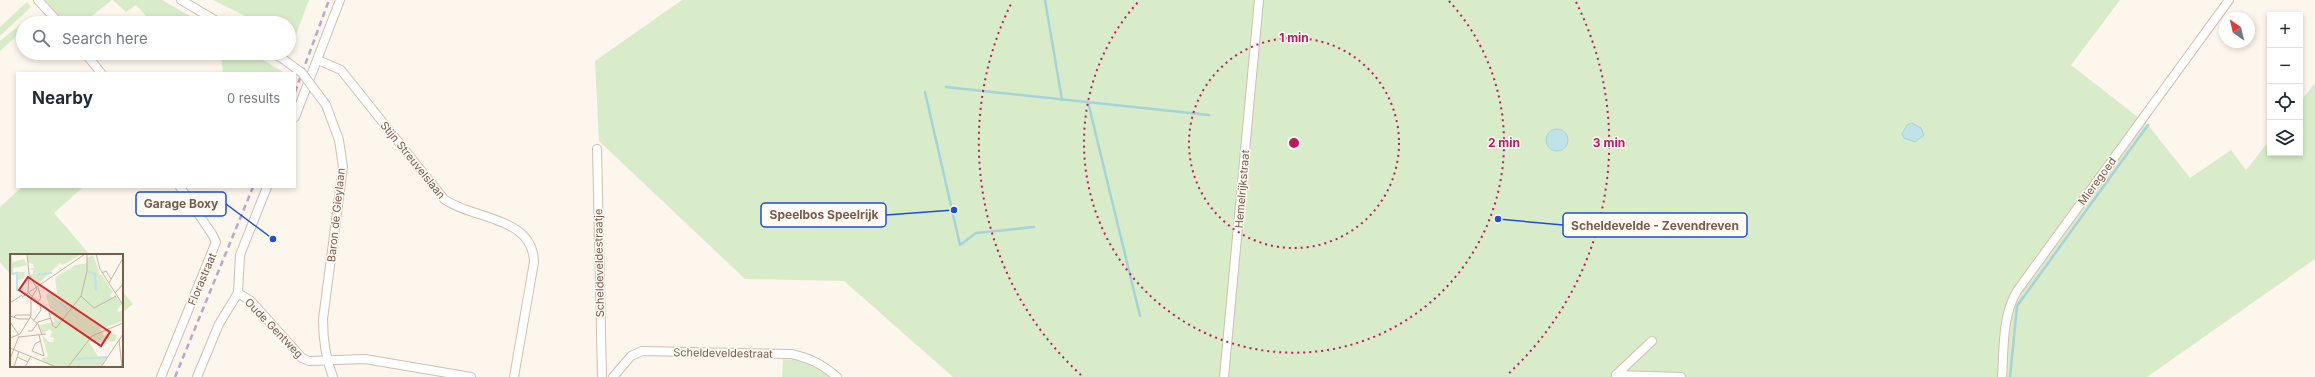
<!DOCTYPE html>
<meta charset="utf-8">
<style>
:root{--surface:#fff;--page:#f6f6f7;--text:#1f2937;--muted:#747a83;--line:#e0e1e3}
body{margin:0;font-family:Inter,sans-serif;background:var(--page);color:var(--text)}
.controls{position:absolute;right:12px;top:12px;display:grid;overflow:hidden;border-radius:0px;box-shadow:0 2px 6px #0003}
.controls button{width:36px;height:36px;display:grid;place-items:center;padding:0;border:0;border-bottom:1px solid var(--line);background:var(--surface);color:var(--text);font:20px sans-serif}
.compass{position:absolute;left:2219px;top:12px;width:36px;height:36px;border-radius:50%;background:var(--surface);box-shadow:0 2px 6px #0003;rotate:326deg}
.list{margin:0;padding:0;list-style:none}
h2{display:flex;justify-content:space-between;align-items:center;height:52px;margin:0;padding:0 16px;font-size:17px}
h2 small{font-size:13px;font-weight:400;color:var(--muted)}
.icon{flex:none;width:22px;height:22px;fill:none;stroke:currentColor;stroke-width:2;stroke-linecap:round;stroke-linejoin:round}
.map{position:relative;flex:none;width:2315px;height:377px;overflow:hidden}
.search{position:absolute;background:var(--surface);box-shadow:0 2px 6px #0003;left:16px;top:16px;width:280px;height:44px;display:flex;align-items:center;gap:10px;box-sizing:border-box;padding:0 14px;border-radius:22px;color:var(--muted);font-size:15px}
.panel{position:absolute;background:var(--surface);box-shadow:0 2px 6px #0003;left:16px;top:72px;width:280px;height:116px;border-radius:0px}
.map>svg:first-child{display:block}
.green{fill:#d8ecc9}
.water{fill:#bfe3e8;stroke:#a5d3da}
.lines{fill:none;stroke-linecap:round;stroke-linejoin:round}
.stream{stroke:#a5d3da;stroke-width:2.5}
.minor-casing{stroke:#d1beb0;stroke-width:10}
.minor{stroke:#fff;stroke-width:8}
.rail{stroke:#b9a8c9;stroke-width:2.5;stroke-dasharray:6 4;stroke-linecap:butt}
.minor-bridge-casing{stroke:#d1beb0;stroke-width:10;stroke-linecap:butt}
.minor-bridge{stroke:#fff;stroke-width:8}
.ring{fill:none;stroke:#c2185b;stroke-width:2;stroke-dasharray:2 4}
.labels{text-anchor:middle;stroke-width:3;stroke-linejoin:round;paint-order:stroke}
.street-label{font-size:11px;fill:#7a5c4d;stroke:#fffaf3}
.inset-river{fill:none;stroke:#bfe3e8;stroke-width:2}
.inset-road{fill:none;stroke:#c5b3a7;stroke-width:1}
.view{fill:#d62828;fill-opacity:0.15;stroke:#d62828;stroke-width:2}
.inset-edge{fill:none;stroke:#7a5c4d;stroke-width:2}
.centre{fill:#c2185b;stroke:#fffaf3;stroke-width:2}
.ring-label{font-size:12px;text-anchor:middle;font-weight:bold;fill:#c2185b;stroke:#fffaf3;stroke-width:3;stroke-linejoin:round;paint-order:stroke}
.leader{fill:none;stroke:#1d4ed8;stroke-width:1.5}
.callout-dot{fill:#1d4ed8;stroke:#fffaf3;stroke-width:1.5}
.callout{fill:#fffaf3;stroke:#1d4ed8;stroke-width:1.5}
.callout-label{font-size:12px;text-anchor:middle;font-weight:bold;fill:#7a5c4d}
</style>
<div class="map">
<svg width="2315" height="377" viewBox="0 0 2315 377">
<rect width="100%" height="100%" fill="#fdf6ec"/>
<g class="green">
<path d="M45,0h67l-29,23h-18z"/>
<path d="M113,0h49l40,23h-23l-8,-6 -9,6h-9l-17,-18 -10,7z"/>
<path d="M213,0h96l-15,40 -5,-2v-15h-30z"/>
<path d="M682,0h1438l-49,65 77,60 42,53 41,-28 15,20 24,-30v13h30v-51l15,-19v176l-168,118h-1194l-109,-96 -99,-2 -146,-138 -4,-80z"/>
<path d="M27,2l4,5 -31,29v-9z"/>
<path d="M27,19l1,4h-5v7l-23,21v-10z"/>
<path d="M218,53h34l31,19 -60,1 -2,-17z"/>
<path d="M22,187h61l-29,26 36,42h-79v20l-11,-13v-55z"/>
<path d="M122,291l11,13 -11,9z"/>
<path d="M783,359c19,1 32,4 46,18h-47z"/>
</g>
<g class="water">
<path d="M1912,123l9,5 3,7 -9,7 -11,-4 -2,-4 5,-9z"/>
<circle cx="1557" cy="140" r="11"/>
</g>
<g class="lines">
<g class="stream">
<path d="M1045,0l17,100"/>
<path d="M946,87l263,28"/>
<path d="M925,92l35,153 16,-12 58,-6"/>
<path d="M1088,102l52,214"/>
<path d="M2010,377l7,-71 131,-181"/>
</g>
<g class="minor-casing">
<g id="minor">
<path d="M38,0l21,23"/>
<path d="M181,0l39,23"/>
<path d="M85,53l16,20"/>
<path d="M273,53l10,6"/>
<path d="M318,60l23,10 103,129c29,21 89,17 90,63l-20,115"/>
<path d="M326,105l13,35 4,27 -20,152c0,21 2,38 10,58"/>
<path d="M295,117l45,-117"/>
<path d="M597,149l5,228"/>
<path d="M238,293l13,8 51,57 7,3 56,-2 106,18"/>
<path d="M1616,375l65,2"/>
<path d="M1616,375l36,-34"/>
<path d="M161,377l55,-135 -4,-8 -32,-47"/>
<path d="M197,377l22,-53 19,-31 2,-38 27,-68"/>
<path d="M613,377l18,-21 11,-5 149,3c19,4 31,10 46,23"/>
<path d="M1224,377l35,-377"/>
<path d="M2002,377c2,-29 0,-61 15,-86l212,-291"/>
</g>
</g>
<use href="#minor" class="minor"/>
<g class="rail">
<path d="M295,92l34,-92"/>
<path d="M175,377l78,-190"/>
</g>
<g class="minor-bridge-casing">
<path id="minor-bridge" d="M283,59l19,14 24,32"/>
</g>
<use href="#minor-bridge" class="minor-bridge"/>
</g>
<g class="ring">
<circle cx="1294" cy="143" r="105"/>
<path d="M1449 1A210 210 0 1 1 1139 1"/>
<path d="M1081 375A315 315 0 0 1 1012 2M1576 2A315 315 0 0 1 1507 375"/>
</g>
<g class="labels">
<g class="street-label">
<text transform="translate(413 160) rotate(51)" y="4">Stijn Streuvelslaan</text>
<text transform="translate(2097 181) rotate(-54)" y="4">Mieregoed</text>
<text transform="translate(1242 189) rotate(-85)" y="4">Hemelrijkstraat</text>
<text transform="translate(336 215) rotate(-84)" y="4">Baron de Gieylaan</text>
<text transform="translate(599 263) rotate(-91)" y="4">Scheldeveldestraatje</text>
<text transform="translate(202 279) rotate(-67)" y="4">Florastraat</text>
<text transform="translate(274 328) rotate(46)" y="4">Oude Gentweg</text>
<text transform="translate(723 353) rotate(1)" y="4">Scheldeveldestraat</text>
</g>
</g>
<g transform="translate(10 254)">
<rect width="113" height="113" fill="#fdf6ec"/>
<path d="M17,0h52l1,1 -17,10 -3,-2 -23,22 -8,-10 4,-1v-4l-5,-1 6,-1 -1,-4 -5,-2zM83,1l7,20h2l11,17 -3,3 2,3 4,-2 6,8 -5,6 2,2 4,-2v11l-23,8 4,7 6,-3 7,2 -2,6 -26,1 10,16 8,-1 -7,10 -47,-1 -10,-4 -1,-4 6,-1 -6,-22 7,7h4l1,-4 -4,-1 2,-6 -3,-2 -7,6 -3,-10 16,-3 -9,-26 2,-3h9l-2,-15 20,-13 12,-2v-5zM14,5l3,6 -7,2v5h4v6l5,-1 -11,3 -1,-7 -7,1 10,-2v-5l-8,1 1,-6z" fill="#d8ecc9"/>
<path class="inset-river" d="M1,0l1,20 5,-1v18M78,18l7,2 1,16M27,21l15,-2M49,48l9,8M66,105l31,-2"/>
<path class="inset-road" d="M86,0l4,15 23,36M92,19l4,-2 5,8M99,29l14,-25M18,38l1,-16M19,39l11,12 8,4 5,17 3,2 25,-32 6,-25v-17M105,39l8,-9M71,42l13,12 22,-12M12,43l63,-43M0,49l12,-8M27,49l4,-5 -3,-11M0,62l9,3h10M4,63l2,-2h15M20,63l8,7 4,11M24,66l7,-10 -1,-5M0,68l9,13M28,68l13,-4M66,75l14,9M18,77h4l7,-10M29,81l5,21 -12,-5 3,-7 5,-3M9,83l27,-3M0,84l10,-4 11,-18v-18l6,-9 -8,-15 -2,-20M109,86l3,27M0,94l46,19M7,103l11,5M0,105l9,-23M4,113l5,-16M15,113l6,-11M58,113l24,-31 31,-13M91,113l22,-33"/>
<path class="view" d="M18,23l82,55 -9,14 -82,-56z"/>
<rect width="113" height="113" class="inset-edge"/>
</g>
<circle cx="1294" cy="143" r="6" class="centre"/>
<g class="ring-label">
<text x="1294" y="42">1 min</text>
<text x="1504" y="147">2 min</text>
<text x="1609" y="147">3 min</text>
</g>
<path class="leader" d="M273 239L226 204M954 210L886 215M1498 219L1563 225"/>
<g class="callout-dot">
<circle cx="273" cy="239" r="4"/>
<circle cx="954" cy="210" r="4"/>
<circle cx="1498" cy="219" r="4"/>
</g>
<g class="callout">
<rect x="136" y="192" width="90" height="24" rx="4"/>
<rect x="761" y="203" width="125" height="24" rx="4"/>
<rect x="1563" y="213" width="184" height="24" rx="4"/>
</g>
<g class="callout-label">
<text x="181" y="208">Garage Boxy</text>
<text x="824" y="219">Speelbos Speelrijk</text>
<text x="1655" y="230">Scheldevelde - Zevendreven</text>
</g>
</svg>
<div class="controls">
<button>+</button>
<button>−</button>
<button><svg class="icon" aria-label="locate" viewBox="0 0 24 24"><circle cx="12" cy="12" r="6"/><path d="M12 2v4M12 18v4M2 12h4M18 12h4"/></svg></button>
<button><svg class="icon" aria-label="layers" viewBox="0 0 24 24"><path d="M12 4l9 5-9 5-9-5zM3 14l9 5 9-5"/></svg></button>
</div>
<svg class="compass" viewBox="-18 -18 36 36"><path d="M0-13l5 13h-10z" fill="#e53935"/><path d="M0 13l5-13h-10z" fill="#747a83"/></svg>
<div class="search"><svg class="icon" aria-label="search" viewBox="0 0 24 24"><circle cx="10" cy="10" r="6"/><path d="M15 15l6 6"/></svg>Search here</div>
<section class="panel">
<h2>Nearby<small>0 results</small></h2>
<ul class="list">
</ul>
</section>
</div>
